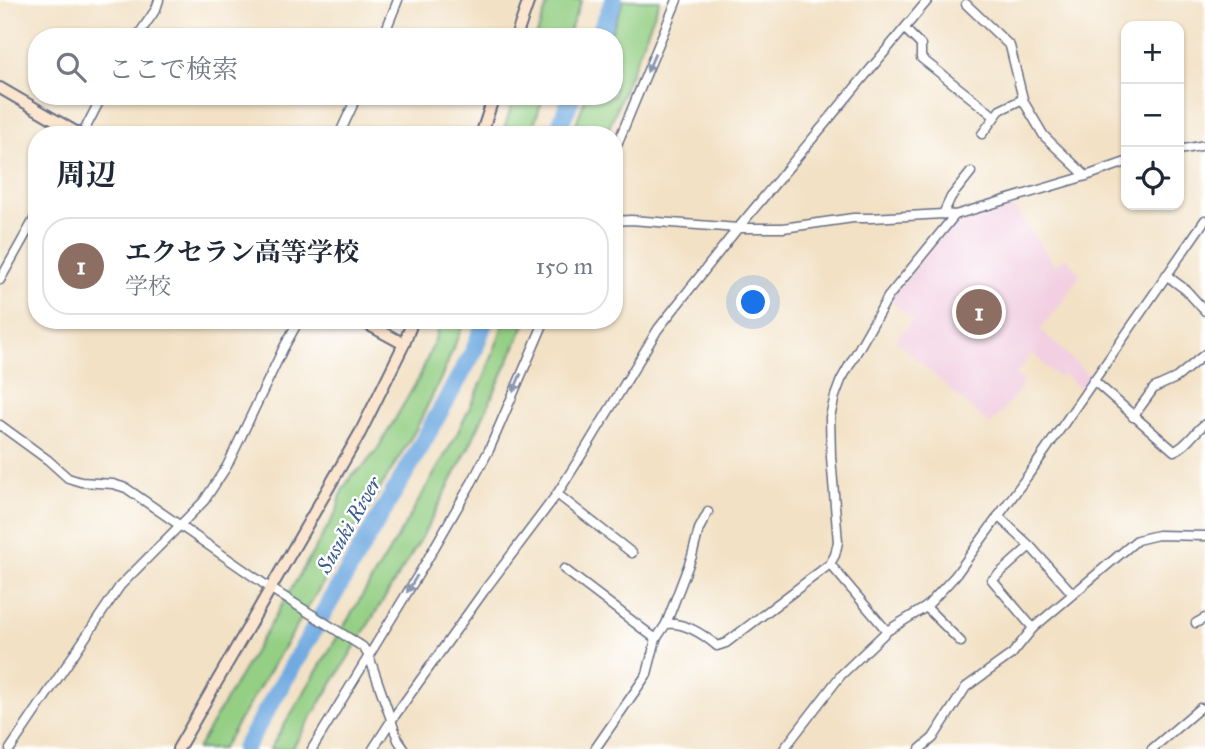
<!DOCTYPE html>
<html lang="ja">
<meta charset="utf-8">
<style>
:root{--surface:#fff;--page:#f6f6f7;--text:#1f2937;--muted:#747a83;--line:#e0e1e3;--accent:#1f6fb2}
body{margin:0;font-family:"IM FELL Great Primer","Noto Serif JP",serif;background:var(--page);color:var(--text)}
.controls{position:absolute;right:21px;top:21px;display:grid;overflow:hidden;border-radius:14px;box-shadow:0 2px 5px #0004}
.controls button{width:63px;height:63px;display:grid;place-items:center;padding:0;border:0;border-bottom:2px solid var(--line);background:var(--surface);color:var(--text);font:35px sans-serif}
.you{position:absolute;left:754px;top:303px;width:24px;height:24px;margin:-18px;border:5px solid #fff;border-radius:50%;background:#1a73e8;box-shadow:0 0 0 10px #1a73e833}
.badge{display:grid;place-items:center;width:46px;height:46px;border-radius:50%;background:var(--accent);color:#fff;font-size:23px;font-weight:700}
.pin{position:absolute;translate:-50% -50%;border:4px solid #fff;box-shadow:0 2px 7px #0006}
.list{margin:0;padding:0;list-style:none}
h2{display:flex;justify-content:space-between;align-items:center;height:91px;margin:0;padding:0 28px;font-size:30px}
h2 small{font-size:23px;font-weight:400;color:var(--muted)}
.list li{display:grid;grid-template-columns:46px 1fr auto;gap:21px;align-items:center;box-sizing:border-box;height:98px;margin:0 14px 14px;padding:0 14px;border:2px solid var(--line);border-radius:28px}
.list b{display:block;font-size:26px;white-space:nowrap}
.list p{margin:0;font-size:23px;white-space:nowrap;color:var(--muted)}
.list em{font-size:23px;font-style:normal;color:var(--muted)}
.icon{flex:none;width:38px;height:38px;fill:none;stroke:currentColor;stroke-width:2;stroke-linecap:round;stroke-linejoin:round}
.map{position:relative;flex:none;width:1205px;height:749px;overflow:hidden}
.search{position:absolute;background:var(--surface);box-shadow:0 2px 5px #0004;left:28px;top:28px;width:595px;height:77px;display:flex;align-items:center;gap:18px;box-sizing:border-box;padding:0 24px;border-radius:28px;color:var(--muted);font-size:26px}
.panel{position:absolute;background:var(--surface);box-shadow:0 2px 5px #0004;left:28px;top:126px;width:595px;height:203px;border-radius:28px}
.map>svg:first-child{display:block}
.built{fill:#f2cfe1}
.green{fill:#94cf84;stroke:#587f71;stroke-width:2}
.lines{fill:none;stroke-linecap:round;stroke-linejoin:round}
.river{stroke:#70aae1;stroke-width:18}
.street-casing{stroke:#666d82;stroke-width:11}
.secondary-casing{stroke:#666d82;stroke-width:14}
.street{stroke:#fff;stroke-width:8}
.secondary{stroke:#fce5cf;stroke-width:10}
.oneway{fill:#8d97ae}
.labels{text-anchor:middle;stroke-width:5;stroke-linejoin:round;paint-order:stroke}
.water-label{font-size:21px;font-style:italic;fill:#395a8c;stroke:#fff}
</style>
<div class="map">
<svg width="1205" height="749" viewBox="0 0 1205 749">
<rect width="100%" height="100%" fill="#fff"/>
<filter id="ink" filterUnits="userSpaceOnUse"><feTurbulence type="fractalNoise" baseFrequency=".0143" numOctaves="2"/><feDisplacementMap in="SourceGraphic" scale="14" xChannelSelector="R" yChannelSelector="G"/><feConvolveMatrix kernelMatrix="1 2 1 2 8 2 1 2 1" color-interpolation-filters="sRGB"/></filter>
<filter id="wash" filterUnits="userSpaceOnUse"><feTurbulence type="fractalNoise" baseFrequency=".00686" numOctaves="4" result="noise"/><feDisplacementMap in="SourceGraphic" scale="28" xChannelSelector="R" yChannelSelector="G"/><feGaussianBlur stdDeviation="1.57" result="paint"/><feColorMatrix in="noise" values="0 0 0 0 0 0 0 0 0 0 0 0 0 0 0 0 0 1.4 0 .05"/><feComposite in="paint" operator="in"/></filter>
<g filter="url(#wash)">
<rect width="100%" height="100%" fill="#f2e1c5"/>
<path class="built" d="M1011,204l44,61 12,-8 13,18 -20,30 -20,24 51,48 -9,13 -19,-16 -4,4 -27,-25 -16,21 8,7 -4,5 1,3 -31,36 -95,-85 18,-21 -24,-20 64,-77z"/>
<g class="green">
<path d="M549,0h33l-15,37h-31z"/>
<path d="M624,0h36l-54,135h-34l14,-39h28v-59h-5z"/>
<path d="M515,96h29l-14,39h-28z"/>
<path d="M441,320h24l-23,56 -27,55 -193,318h-25l140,-238 5,-20 10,-16 12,-9 13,-16 42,-72 14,-33z"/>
<path d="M505,320h22l-57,125 -48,92 -130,212h-22l133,-221 53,-92 28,-58z"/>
</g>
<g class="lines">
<g class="river">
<path d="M598,37l16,-37"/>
<path d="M556,135l16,-39"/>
<path d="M244,749l167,-286 63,-112 11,-31"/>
</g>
</g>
</g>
<g filter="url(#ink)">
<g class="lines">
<g class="street-casing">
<g id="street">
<path d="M966,4l44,42 13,53"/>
<path d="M905,29l16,16v13l73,58"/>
<path d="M137,37l19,-28 3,-9"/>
<path d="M383,37l15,-37"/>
<path d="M982,134l18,-24 23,-11 2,5 19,32 42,40"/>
<path d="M82,135l20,-39"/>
<path d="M339,135l18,-39"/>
<path d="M1179,150l26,-5"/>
<path d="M614,152l63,-152"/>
<path d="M943,214l8,-17 20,-25"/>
<path d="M614,221l17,-1 107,8h45l70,-10h18l72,-4 12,1 131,-39 40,-14"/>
<path d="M1166,275l20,15 19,21"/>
<path d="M0,280l37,-66"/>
<path d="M1093,380l81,71c12,-4 20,-19 31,-27"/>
<path d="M1133,417l21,-29 22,-10 29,-24"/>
<path d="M0,425l48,35 20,18 13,4 32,2 13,4 144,100 93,59 6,9 29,84 6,9"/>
<path d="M557,494l75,59"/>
<path d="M998,516l32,30 43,48"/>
<path d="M1030,546l-38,34 41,48"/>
<path d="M830,564l57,67"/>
<path d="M564,569l92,70"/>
<path d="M926,607l35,35"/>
<path d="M1196,623l9,-5"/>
<path d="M666,624l26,-68 7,-27 9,-17"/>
<path d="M10,749l110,-163 84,-85 23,-35 56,-117 16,-29"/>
<path d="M312,749l114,-187 46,-80 17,-32 56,-130"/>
<path d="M373,749l18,-28 93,-130 73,-97 29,-46 72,-119 80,-101 190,-228"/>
<path d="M595,749l52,-75 9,-35 10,-15c18,-2 37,10 51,22l9,-3 104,-79 5,-9 3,-13 -7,-85 -1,-40 5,-21 6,-16 47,-83 67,-82"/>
<path d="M784,749l57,-74 46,-44 39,-24 29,-31 79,-109 171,-247"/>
<path d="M920,749l13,-11 33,-51 46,-33 21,-26 104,-88 21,-5 47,1"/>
<path d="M1152,749l48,-41"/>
</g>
</g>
<g class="secondary-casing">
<g id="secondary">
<path d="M516,37l13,-37"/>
<path d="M0,88l81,47"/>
<path d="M481,135l13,-39"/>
<path d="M360,320l44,24"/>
<path d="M178,749l182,-316 44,-89 9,-24"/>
</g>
</g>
<use href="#street" class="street"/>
<use href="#secondary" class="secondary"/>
</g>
<defs><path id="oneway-solid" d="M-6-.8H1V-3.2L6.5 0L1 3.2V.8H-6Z" transform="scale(1.75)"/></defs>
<g class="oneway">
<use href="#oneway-solid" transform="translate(651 63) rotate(113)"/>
<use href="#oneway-solid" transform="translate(517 383) rotate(113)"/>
<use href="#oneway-solid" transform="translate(412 584) rotate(121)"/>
</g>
</g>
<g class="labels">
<g class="water-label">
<text transform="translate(349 525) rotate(-60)" y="7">Susuki River</text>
</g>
</g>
</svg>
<div class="controls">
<button>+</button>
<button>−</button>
<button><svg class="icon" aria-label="locate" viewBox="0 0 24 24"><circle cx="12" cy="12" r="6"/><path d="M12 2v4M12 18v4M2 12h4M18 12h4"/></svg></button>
</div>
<div class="you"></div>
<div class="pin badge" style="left:979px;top:312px;background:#8d6e63">1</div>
<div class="search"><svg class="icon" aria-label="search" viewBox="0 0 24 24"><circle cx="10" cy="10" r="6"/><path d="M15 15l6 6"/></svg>ここで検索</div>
<section class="panel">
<h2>周辺<small></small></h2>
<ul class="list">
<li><span class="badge" style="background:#8d6e63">1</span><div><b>エクセラン高等学校</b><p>学校</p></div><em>150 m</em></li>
</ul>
</section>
</div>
